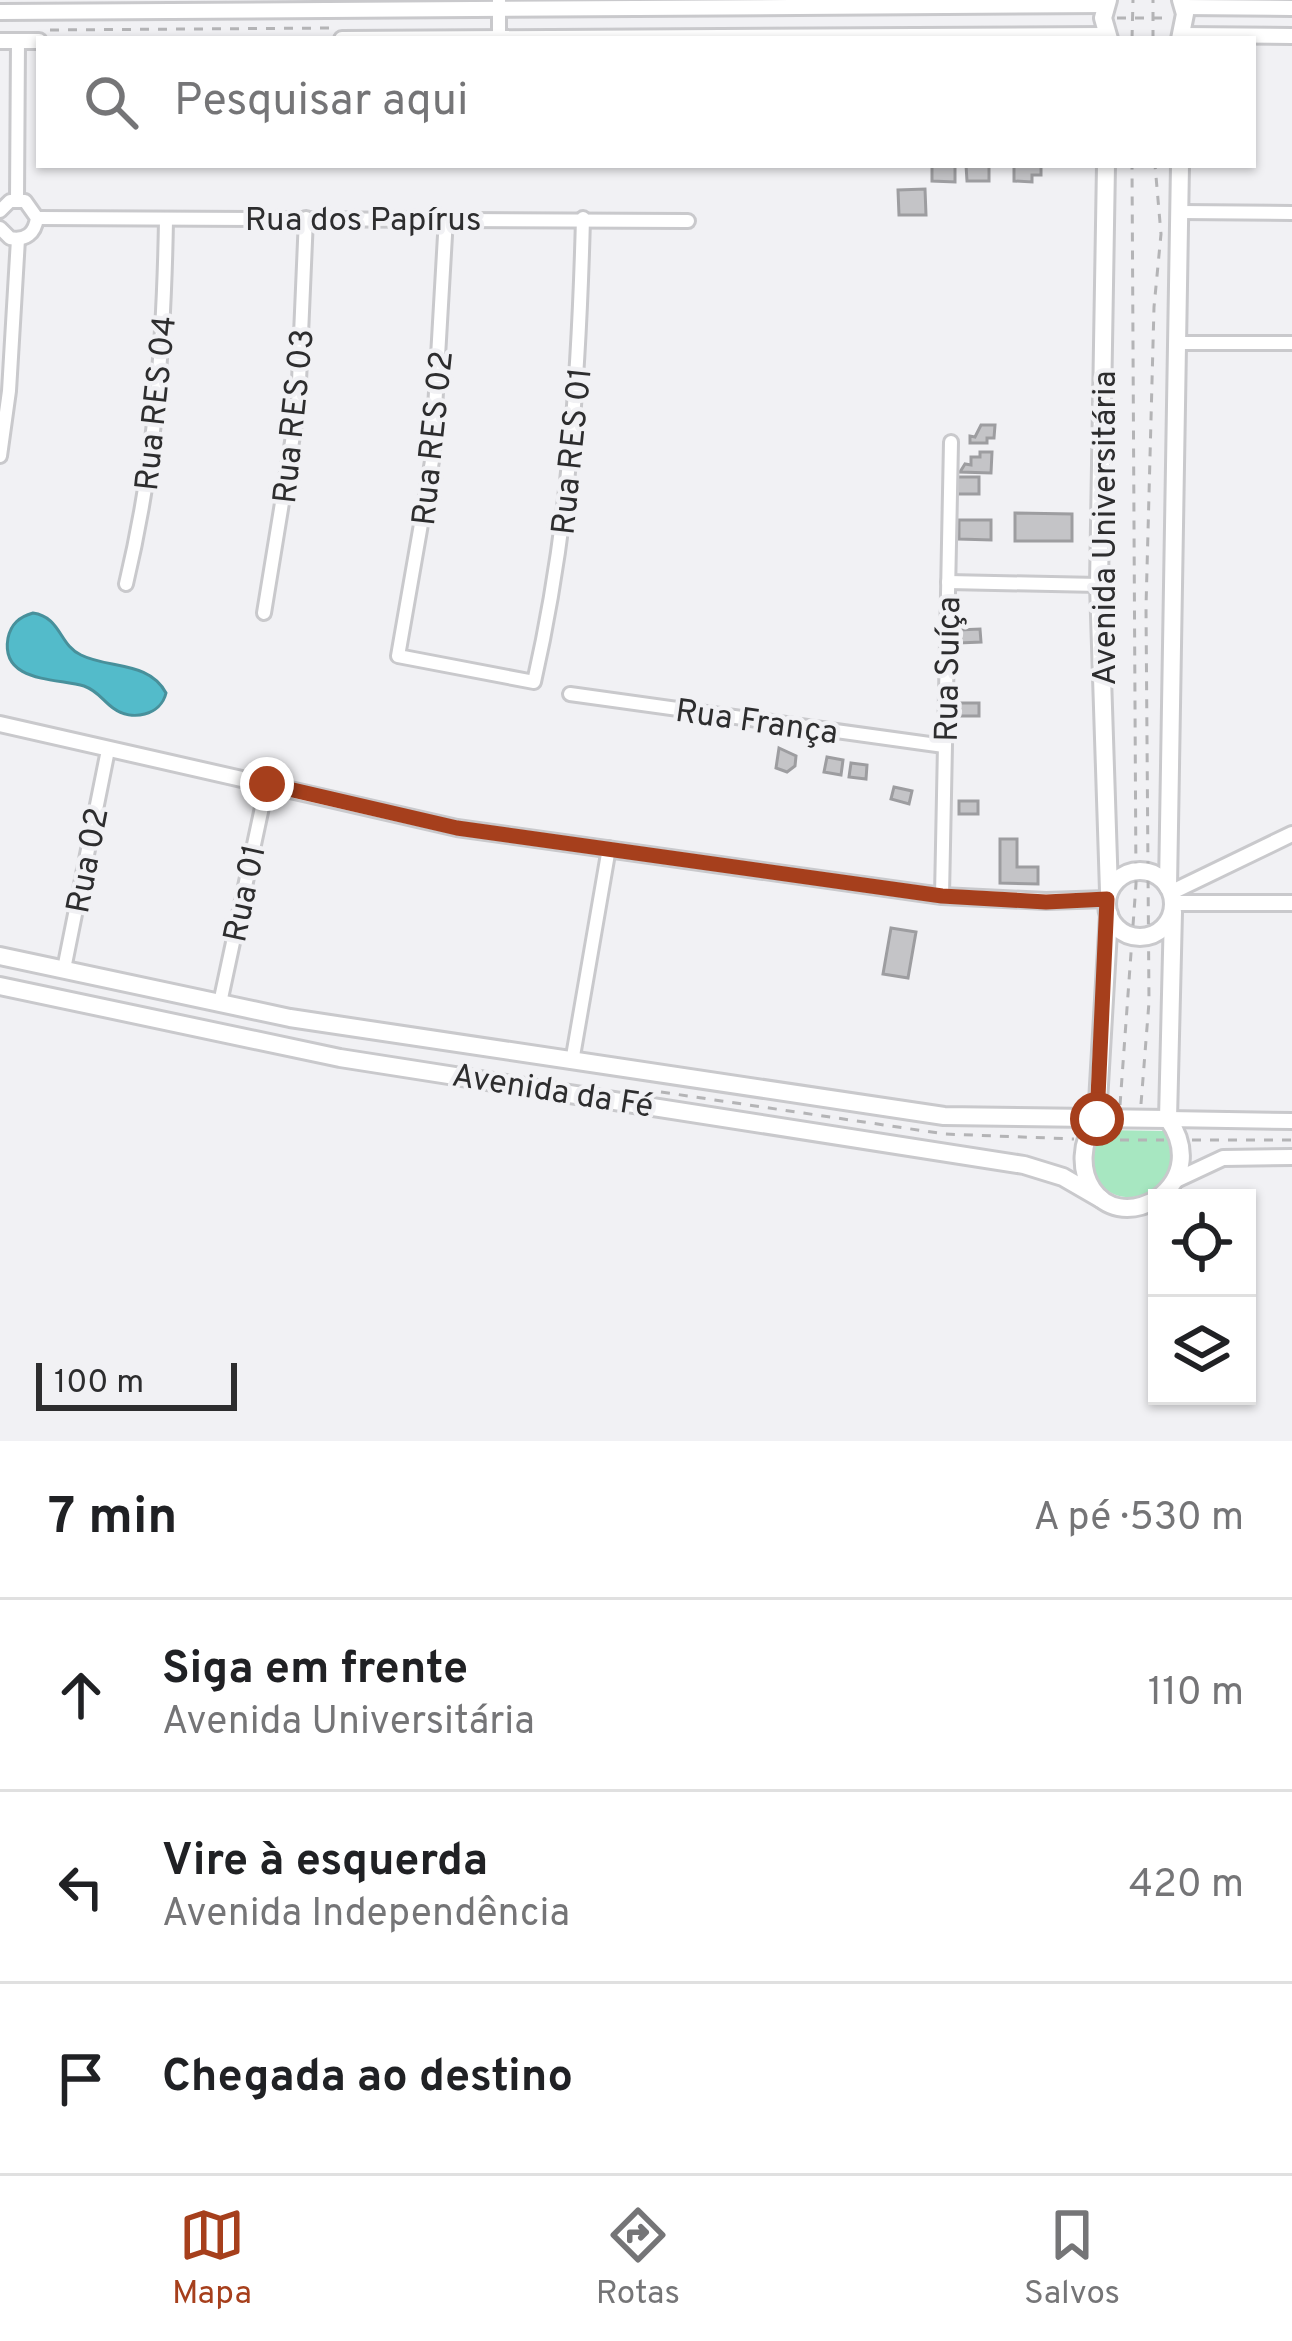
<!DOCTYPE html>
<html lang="pt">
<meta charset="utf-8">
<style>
:root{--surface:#fff;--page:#f2f2f2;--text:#202124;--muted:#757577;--line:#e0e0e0;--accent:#a63f1c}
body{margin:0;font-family:Overpass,sans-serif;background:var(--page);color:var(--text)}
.controls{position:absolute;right:36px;bottom:36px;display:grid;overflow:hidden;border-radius:0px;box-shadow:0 3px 9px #0004}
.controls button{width:108px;height:108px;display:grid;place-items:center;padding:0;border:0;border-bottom:3px solid var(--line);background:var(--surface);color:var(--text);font:60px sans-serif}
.scale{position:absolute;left:36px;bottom:30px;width:201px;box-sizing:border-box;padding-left:12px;border:6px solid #2d2d2e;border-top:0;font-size:33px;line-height:42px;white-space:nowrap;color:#2d2d2e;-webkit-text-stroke:9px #f1f1f4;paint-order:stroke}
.stop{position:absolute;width:36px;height:36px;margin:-27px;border:9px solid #a63f1c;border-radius:50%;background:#fff}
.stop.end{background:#a63f1c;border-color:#fff;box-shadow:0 3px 12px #0008}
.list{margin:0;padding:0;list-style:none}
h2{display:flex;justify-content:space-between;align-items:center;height:156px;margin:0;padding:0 48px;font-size:51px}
h2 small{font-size:39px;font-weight:400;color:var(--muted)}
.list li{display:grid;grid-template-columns:78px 1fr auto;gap:36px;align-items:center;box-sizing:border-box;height:192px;padding:0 48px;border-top:3px solid var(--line)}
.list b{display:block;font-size:45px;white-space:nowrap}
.list p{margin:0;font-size:39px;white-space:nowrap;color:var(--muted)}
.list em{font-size:39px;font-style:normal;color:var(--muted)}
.icon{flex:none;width:66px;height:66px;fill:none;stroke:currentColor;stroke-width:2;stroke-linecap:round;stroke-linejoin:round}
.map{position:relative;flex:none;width:1292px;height:1441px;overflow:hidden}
.search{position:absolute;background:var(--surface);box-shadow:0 3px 9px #0004;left:36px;right:36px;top:36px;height:132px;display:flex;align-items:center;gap:30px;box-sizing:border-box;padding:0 42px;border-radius:0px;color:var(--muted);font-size:45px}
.sheet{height:732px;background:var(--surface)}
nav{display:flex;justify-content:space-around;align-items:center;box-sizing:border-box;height:168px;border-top:3px solid var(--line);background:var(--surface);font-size:33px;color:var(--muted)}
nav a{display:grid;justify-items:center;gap:6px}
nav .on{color:var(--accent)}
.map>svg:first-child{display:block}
.green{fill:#a7e7c1}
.water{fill:#53bbca;stroke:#48909b;stroke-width:3}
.building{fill:#c4c4c7;stroke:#9d9da0;stroke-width:3}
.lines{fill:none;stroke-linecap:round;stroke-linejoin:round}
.minor-casing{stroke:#c9c9cc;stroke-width:18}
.tertiary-casing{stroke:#c9c9cc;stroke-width:20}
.secondary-casing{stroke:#c9c9cc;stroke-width:22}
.path{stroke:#b4b4b6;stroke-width:3;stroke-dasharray:9 9;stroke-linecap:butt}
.minor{stroke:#fff;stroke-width:12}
.tertiary{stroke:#fff;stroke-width:14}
.secondary{stroke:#fff;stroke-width:16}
.route{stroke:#a63f1c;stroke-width:15}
.labels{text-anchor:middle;stroke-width:9;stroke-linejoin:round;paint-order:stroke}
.street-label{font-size:33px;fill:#2d2d2e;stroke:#f1f1f4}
</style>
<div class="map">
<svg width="1292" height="1441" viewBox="0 0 1292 1441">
<rect width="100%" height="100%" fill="#f1f1f4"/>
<path class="green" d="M1100,1130l66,1c29,55 -53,98 -76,35l4,-31z"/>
<path class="water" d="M33,613c28,4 26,32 48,42 28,14 68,6 85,38 -5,22 -34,29 -53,15 -11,-8 -15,-17 -29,-22 -27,-8 -84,-3 -76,-48 3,-14 11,-21 25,-25z"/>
<g class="building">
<path d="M932,165h23v17l-23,-1z"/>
<path d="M966,165h23v16h-22z"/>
<path d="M1014,165h27v10h-9v7l-18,-1z"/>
<path d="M925,189l1,26h-27l-1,-25z"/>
<path d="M981,425h14l-1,13h-7v5h-17v-7l5,1z"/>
<path d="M980,452h12l-1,21 -31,-1 5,-8 6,1v-8h9z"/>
<rect x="954" y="477" width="25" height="17"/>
<path d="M1015,513l57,1v27h-57z"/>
<path d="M959,520h32v20l-32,-1z"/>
<path d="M980,629l1,13 -22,1 -1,-13z"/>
<rect x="960" y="703" width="19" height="13"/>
<path d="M779,748l17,8 -1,10 -8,6 -11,-4z"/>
<path d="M827,757l16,3 -2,15 -17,-3z"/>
<path d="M851,763l16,2 -1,14 -17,-2z"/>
<path d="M894,787l18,4 -3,13 -18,-5z"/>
<rect x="959" y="801" width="19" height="13"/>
<path d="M1000,839h17v28h21v17l-38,-1z"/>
<path d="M891,928l25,4 -8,46 -25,-4z"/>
</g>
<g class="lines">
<g class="minor-casing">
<g id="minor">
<path d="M499,38v-38"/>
<path d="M17,199l1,-158"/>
<path d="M0,211l10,-10h15l12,17c-2,15 -11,23 -27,20l-10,-10"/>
<path d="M1181,212l111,1"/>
<path d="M37,218l651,3"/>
<path d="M446,218l-14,243 -34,195 136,26c35,-154 45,-307 49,-464"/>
<path d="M1179,343h113"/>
<path d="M0,456l9,-65 9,-152"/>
<path d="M948,582l151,3"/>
<path d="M126,584c29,-121 38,-240 40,-364"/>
<path d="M264,613l34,-208 8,-187"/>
<path d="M570,694l374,52"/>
<path d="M942,896l9,-454"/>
<path d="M64,969l44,-219"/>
<path d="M220,1003l47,-219"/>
<path d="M572,1062l37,-214"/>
</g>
</g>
<g class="tertiary-casing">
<g id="tertiary">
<path d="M1183,7l109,1"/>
<path d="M0,12l1106,-7"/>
<path d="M1182,35l110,1"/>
<path d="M342,39l765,-4"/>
<path d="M0,41h39"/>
<path d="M0,724l457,104 485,68 104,5 61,-2"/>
<path d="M1172,892l120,-58"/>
<path d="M1174,903h118"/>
<path d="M1168,1119l124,2"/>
<path d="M1176,1180l47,-22 69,-1"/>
</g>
</g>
<g class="secondary-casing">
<g id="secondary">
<path d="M1108,0l-5,18 6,21"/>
<path d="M1180,39l5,-25 -4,-14"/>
<path d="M1106,165l-7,420 10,306"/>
<circle cx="1140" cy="904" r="33"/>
<path d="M1168,887l12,-722"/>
<path d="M1109,914l-12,205c-35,48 3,113 60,80"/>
<path d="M0,956l290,62 654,98 224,3"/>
<path d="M0,986l340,72 684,107 39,12 38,22"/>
<path d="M1158,1198c28,-21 29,-52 10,-79l5,-207"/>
</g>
</g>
<g class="path">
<path d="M1117,18h51"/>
<path d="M50,30l284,-2"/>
<path d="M1132,39l1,-39"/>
<path d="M1153,39v-39"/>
<path d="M661,1092l284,42 129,5"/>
<path d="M1141,1104l8,-102 -3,-395 8,-300 7,-73 -6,-69"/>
<path d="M1120,1105l16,-221 -4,-719"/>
<path d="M1102,1140h62"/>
<path d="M1192,1140h100"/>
</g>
<use href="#minor" class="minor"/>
<use href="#tertiary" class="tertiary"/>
<use href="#secondary" class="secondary"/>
</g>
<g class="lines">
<path class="route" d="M267,784l190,44 485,68 104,6 61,-3 -10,220"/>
</g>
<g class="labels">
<g class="street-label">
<text x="363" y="230">Rua dos Papírus</text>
<text transform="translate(154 403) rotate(-84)" y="12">Rua RES 04</text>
<text transform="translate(292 416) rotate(-84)" y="12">Rua RES 03</text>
<text transform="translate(431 438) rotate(-84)" y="12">Rua RES 02</text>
<text transform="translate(570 451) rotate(-84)" y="12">Rua RES 01</text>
<text transform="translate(1103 528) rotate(-90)" y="12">Avenida Universitária</text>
<text transform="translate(946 669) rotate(-89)" y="12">Rua Suíça</text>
<text transform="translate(757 720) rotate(8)" y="12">Rua França</text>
<text transform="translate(86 860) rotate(-79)" y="12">Rua 02</text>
<text transform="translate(243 893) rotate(-78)" y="12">Rua 01</text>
<text transform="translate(553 1089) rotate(9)" y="12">Avenida da Fé</text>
</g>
</g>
</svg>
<div class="controls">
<button><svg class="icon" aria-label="locate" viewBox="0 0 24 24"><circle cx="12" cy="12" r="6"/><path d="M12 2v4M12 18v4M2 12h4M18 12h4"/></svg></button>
<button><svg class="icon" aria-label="layers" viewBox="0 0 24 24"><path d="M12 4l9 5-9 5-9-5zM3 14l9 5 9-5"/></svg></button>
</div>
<div class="scale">100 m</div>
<div class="stop" style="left:1097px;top:1119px"></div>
<div class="stop end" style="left:267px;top:784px"></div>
<div class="search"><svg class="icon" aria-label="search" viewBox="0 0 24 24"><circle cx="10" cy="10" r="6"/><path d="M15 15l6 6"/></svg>Pesquisar aqui</div>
</div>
<section class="sheet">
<h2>7 min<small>A pé · 530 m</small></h2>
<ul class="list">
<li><svg class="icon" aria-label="ahead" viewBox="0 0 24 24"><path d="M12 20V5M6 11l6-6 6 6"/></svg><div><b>Siga em frente</b><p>Avenida Universitária</p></div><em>110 m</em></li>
<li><svg class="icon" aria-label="left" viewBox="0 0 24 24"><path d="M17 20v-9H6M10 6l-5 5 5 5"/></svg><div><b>Vire à esquerda</b><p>Avenida Independência</p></div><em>420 m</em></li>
<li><svg class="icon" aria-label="arrive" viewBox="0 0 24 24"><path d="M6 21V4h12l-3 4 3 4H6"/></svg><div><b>Chegada ao destino</b></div></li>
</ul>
</section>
<nav>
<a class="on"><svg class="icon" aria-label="map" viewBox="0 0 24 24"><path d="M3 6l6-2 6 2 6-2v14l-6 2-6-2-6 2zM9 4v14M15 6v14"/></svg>Mapa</a>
<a><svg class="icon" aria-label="directions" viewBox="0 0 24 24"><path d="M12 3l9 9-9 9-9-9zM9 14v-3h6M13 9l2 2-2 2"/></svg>Rotas</a>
<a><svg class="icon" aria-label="saved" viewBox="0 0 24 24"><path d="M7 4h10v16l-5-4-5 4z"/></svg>Salvos</a>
</nav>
